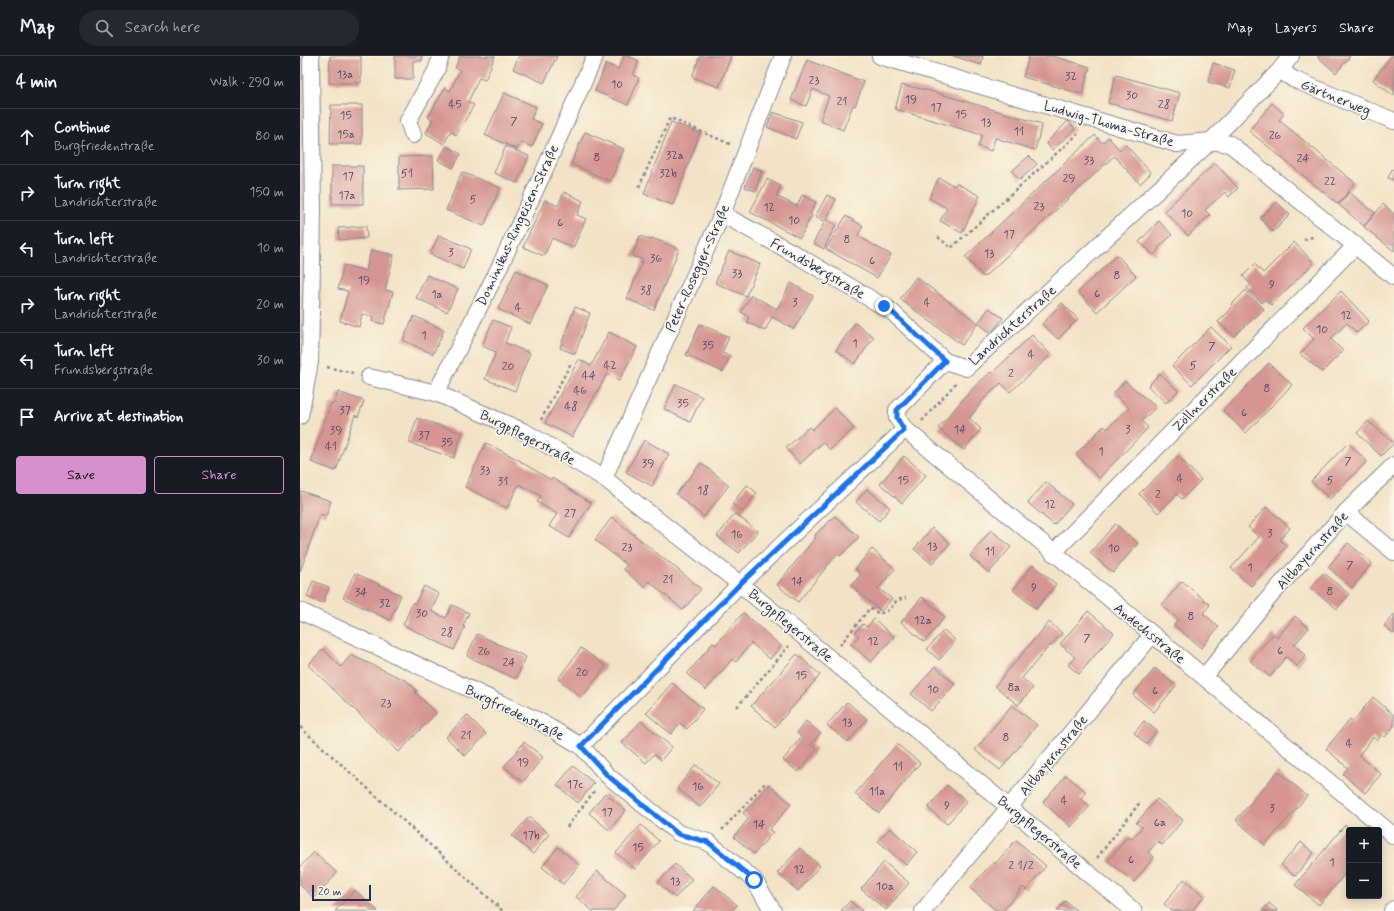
<!DOCTYPE html>
<meta charset="utf-8">
<style>
:root{--surface:#171b24;--page:#242831;--text:#f1f3f6;--muted:#9ea1a6;--line:#363941;--accent:#d690ce}
body{margin:0;font-family:Mynerve,sans-serif;background:var(--page);color:var(--text)}
.controls{position:absolute;right:12px;bottom:12px;display:grid;overflow:hidden;border-radius:4px;box-shadow:0 2px 10px #0003}
.controls button{width:36px;height:36px;display:grid;place-items:center;padding:0;border:0;border-bottom:1px solid var(--line);background:var(--surface);color:var(--text);font:20px sans-serif}
.scale{position:absolute;left:12px;bottom:10px;width:59px;box-sizing:border-box;padding-left:4px;border:2px solid #1b2f5e;border-top:0;font-size:11px;line-height:14px;white-space:nowrap;color:#1b2f5e;-webkit-text-stroke:3px #fcf5e5;paint-order:stroke}
.stop{position:absolute;width:12px;height:12px;margin:-9px;border:3px solid #1a73e8;border-radius:50%;background:#fff}
.stop.end{background:#1a73e8;border-color:#fff;box-shadow:0 1px 4px #0008}
.list{margin:0;padding:0;list-style:none}
h2{display:flex;justify-content:space-between;align-items:center;height:52px;margin:0;padding:0 16px;font-size:17px}
h2 small{font-size:13px;font-weight:400;color:var(--muted)}
.list li{display:grid;grid-template-columns:26px 1fr auto;gap:12px;align-items:center;box-sizing:border-box;height:56px;padding:0 16px;border-top:1px solid var(--line)}
.list b{display:block;font-size:15px;white-space:nowrap}
.list p{margin:0;font-size:13px;white-space:nowrap;color:var(--muted)}
.list em{font-size:13px;font-style:normal;color:var(--muted)}
.actions{display:flex;gap:8px;padding:12px 16px}
.actions a{flex:1;padding:9px 0;border:1px solid var(--accent);border-radius:4px;text-align:center;font-size:14px;color:var(--accent)}
.actions .main{background:var(--accent);color:#111}
.icon{flex:none;width:22px;height:22px;fill:none;stroke:currentColor;stroke-width:2;stroke-linecap:round;stroke-linejoin:round}
.map{position:relative;flex:none;width:1094px;height:855px;overflow:hidden}
header{display:flex;align-items:center;gap:24px;box-sizing:border-box;height:56px;padding:0 20px;background:var(--surface);border-bottom:1px solid var(--line)}
header strong{font-size:19px}
nav{display:flex;gap:22px;margin-inline-start:auto;font-size:14px}
.search{width:280px;height:36px;background:var(--page);display:flex;align-items:center;gap:10px;box-sizing:border-box;padding:0 14px;border-radius:22px;color:var(--muted);font-size:15px}
main{display:flex}
aside{flex:1;background:var(--surface)}
.map>svg:first-child{display:block}
.industrial{fill:#d2bec5}
.building{fill:#d59693}
.lines{fill:none;stroke-linecap:round;stroke-linejoin:round}
.street-casing{stroke:#868992;stroke-width:18}
.path{stroke:#868992;stroke-width:2.5;stroke-dasharray:3 3;stroke-linecap:butt}
.street{stroke:#fff;stroke-width:16}
.route{stroke:#1a73e8;stroke-width:5}
.labels{text-anchor:middle;stroke-width:3.5;stroke-linejoin:round;paint-order:stroke}
.number-label{font-size:12px;fill:#4a496b}
.street-label{font-size:14px;fill:#1b2f5e;stroke:#fcf5e5}
</style>
<header>
<strong>Map</strong>
<div class="search"><svg class="icon" aria-label="search" viewBox="0 0 24 24"><circle cx="10" cy="10" r="6"/><path d="M15 15l6 6"/></svg>Search here</div>
<nav><a>Map</a><a>Layers</a><a>Share</a></nav>
</header>
<main>
<aside>
<h2>4 min<small>Walk · 290 m</small></h2>
<ul class="list">
<li><svg class="icon" aria-label="ahead" viewBox="0 0 24 24"><path d="M12 20V5M6 11l6-6 6 6"/></svg><div><b>Continue</b><p>Burgfriedenstraße</p></div><em>80 m</em></li>
<li><svg class="icon" aria-label="right" viewBox="0 0 24 24"><path d="M7 20v-9h11M14 6l5 5-5 5"/></svg><div><b>Turn right</b><p>Landrichterstraße</p></div><em>150 m</em></li>
<li><svg class="icon" aria-label="left" viewBox="0 0 24 24"><path d="M17 20v-9H6M10 6l-5 5 5 5"/></svg><div><b>Turn left</b><p>Landrichterstraße</p></div><em>10 m</em></li>
<li><svg class="icon" aria-label="right" viewBox="0 0 24 24"><path d="M7 20v-9h11M14 6l5 5-5 5"/></svg><div><b>Turn right</b><p>Landrichterstraße</p></div><em>20 m</em></li>
<li><svg class="icon" aria-label="left" viewBox="0 0 24 24"><path d="M17 20v-9H6M10 6l-5 5 5 5"/></svg><div><b>Turn left</b><p>Frundsbergstraße</p></div><em>30 m</em></li>
<li><svg class="icon" aria-label="arrive" viewBox="0 0 24 24"><path d="M6 21V4h12l-3 4 3 4H6"/></svg><div><b>Arrive at destination</b></div></li>
</ul>
<div class="actions"><a class="main">Save</a><a>Share</a></div>
</aside>
<div class="map">
<svg width="1094" height="855" viewBox="0 0 1094 855">
<rect width="100%" height="100%" fill="#fcf5e5"/>
<filter id="ink" filterUnits="userSpaceOnUse"><feTurbulence type="fractalNoise" baseFrequency=".025" numOctaves="2"/><feDisplacementMap in="SourceGraphic" scale="8" xChannelSelector="R" yChannelSelector="G"/><feConvolveMatrix kernelMatrix="1 2 1 2 8 2 1 2 1" color-interpolation-filters="sRGB"/></filter>
<filter id="wash" filterUnits="userSpaceOnUse"><feTurbulence type="fractalNoise" baseFrequency=".012" numOctaves="4" result="noise"/><feDisplacementMap in="SourceGraphic" scale="16" xChannelSelector="R" yChannelSelector="G"/><feGaussianBlur stdDeviation="0.9" result="paint"/><feColorMatrix in="noise" values="0 0 0 0 0 0 0 0 0 0 0 0 0 0 0 0 0 1.4 0 .05"/><feComposite in="paint" operator="in"/></filter>
<g filter="url(#wash)">
<rect width="100%" height="100%" fill="#f2e3c6"/>
<path class="industrial" d="M0,0h21l-1,165 2,112 -6,46 -16,45z"/>
<g id="blocks">
<g class="building">
<path d="M30,0h31v27h-32z"/>
<path d="M95,0h27v5h-9v18h-18z"/>
<path d="M160,0h35l-10,24 -6,-2 -11,24 6,3 -18,30 -5,-4 -7,13 -18,-11 7,-13 -5,-3 17,-29 5,3 10,-21 -5,-2z"/>
<path d="M219,0h38l-13,27 -31,-14z"/>
<path d="M324,0h4l11,5 -6,14 6,3 -11,27 -33,-14 11,-27 12,5z"/>
<path d="M400,0h31l-12,31 -27,-10z"/>
<path d="M653,0h30l-2,9z"/>
<path d="M729,0h23l38,11 -8,27 -59,-17z"/>
<path d="M1017,0h33l-14,17z"/>
<path d="M1091,0h3v40l-21,-16z"/>
<path d="M507,4l57,22 -9,24 -2,-1 -10,25 -23,-10 9,-24 -16,-7 -7,17 -15,-6z"/>
<path d="M913,7l22,7 -5,18 -22,-6z"/>
<path d="M816,19l64,18 -8,28 -64,-18z"/>
<path d="M602,29l25,5 115,34 -7,26 -40,-12 -4,13 -13,-5 4,-11 -87,-26z"/>
<path d="M204,37l32,14 -5,12 11,5 -10,23 -11,-5 -4,7 -32,-14z"/>
<path d="M972,47l12,11 -5,6 76,63 -17,21 -89,-73z"/>
<path d="M31,49h31v39h-32z"/>
<path d="M473,56l29,10 -6,17 -29,-12z"/>
<path d="M768,65l7,8 -23,21 -6,-7z"/>
<path d="M371,66l29,11 -27,72 -29,-11z"/>
<path d="M285,76l39,17 -14,32 -39,-17z"/>
<path d="M795,79l7,8 6,-6 12,13 6,-5 25,28 -11,11 -26,-28 -130,121 -19,-20z"/>
<path d="M147,90l14,8 -8,14 -15,-8z"/>
<path d="M206,90l23,10 -12,27 -23,-10z"/>
<path d="M133,100l1,33 -35,1v-33z"/>
<path d="M729,100l8,8 -17,16 -8,-9z"/>
<path d="M915,107l23,25 -9,9 -4,-5 -20,18 5,5 -22,21 -24,-25z"/>
<rect x="32" y="110" width="31" height="38"/>
<path d="M453,111l9,4 -7,20 -10,-4z"/>
<path d="M1092,113l2,1v10l-6,-2z"/>
<path d="M162,116l38,16 -16,38 -38,-16z"/>
<path d="M639,122l16,8 1,-3 24,13 -18,37 -22,-12 7,-13 -18,-10z"/>
<path d="M467,123l14,7 -5,10 21,10 5,-11 14,7 -6,12 2,1 -12,23 -50,-26z"/>
<path d="M264,136l19,9 -6,14 9,4 -13,29 -21,-10 -8,18 -21,-9 22,-47 13,6z"/>
<path d="M1049,136l26,21 -11,13 -25,-21z"/>
<path d="M527,139l9,4 -10,21 10,5 -12,24 -11,-6 12,-21 -10,-5z"/>
<path d="M977,146l13,13 -17,17 -13,-14z"/>
<path d="M1083,148l11,10v37l-30,-24z"/>
<path d="M546,160l17,10 -5,10 33,19 -14,23 -51,-29z"/>
<path d="M859,165l13,14 -14,13 1,1 -5,6 -15,-13z"/>
<path d="M66,170l1,12 -28,2 -1,-12z"/>
<path d="M139,179l32,14 -8,20 -33,-15z"/>
<path d="M340,180l11,4 1,-2 27,11 -25,61 -27,-11 16,-39 -11,-4z"/>
<path d="M994,186l20,21 -43,42 -6,-6 -3,4 -15,-15 4,-3 -8,-9 12,-12 8,9z"/>
<path d="M71,194l23,5 -9,35 8,2 -9,32 -12,-3 1,-4 -11,-3 -3,13 -19,-6 8,-30 -10,-2 6,-24 22,6z"/>
<path d="M429,195l31,13 -14,32 -31,-13z"/>
<path d="M817,199l19,21 -39,36 -19,-20z"/>
<path d="M216,214l32,15 -18,39 -32,-15z"/>
<path d="M127,219l31,14 -11,23 -31,-14z"/>
<path d="M616,221l62,46 -16,22 -62,-46z"/>
<path d="M491,227l22,13 -19,33 -22,-12 -7,14 -18,-9 2,-5 -8,-5 10,-17 26,14z"/>
<path d="M946,234l18,19 -30,27 -16,-14 14,-14 -2,-2z"/>
<path d="M1041,235l28,30 -12,12 -10,-10 -16,16 12,12 -21,21 -22,-18 14,-15 -11,-11z"/>
<path d="M762,247l16,16 -20,20 -16,-15z"/>
<path d="M275,251l15,6 -15,41 -15,-6z"/>
<path d="M689,252l14,10 -12,15 -13,-10z"/>
<path d="M114,260l30,14 -11,24 -30,-14z"/>
<path d="M193,264l18,7 -6,16 25,10 -15,38 -30,-12 11,-27 -14,-6z"/>
<path d="M555,267l19,14 -19,27 -19,-14z"/>
<path d="M400,268l29,13 -7,16 8,3 -7,16 -37,-17z"/>
<path d="M911,271l20,19 -39,39 -20,-19z"/>
<path d="M309,276l28,15 -18,34 -12,-7 -35,63 -27,-14 34,-64 12,7z"/>
<path d="M732,279l19,20 -41,37 -9,-9 -16,15 -16,20 12,11 -17,21 -26,-22 37,-42 16,-14 1,1z"/>
<path d="M969,307l23,22 -46,48 -23,-22z"/>
<path d="M860,317l18,18 -12,12 -18,-17z"/>
<path d="M825,325l31,26 -14,14 6,7 -49,50 -23,-24 28,-28 3,3 22,-21 -15,-15z"/>
<path d="M376,328l26,13 -12,25 -26,-13z"/>
<path d="M38,336l26,9 -6,16 -3,-2 -19,56 -25,-9 20,-59 3,1z"/>
<path d="M535,352l19,20 -24,22 -7,-8 -23,22 -14,-16 23,-21 3,3z"/>
<path d="M117,362l45,15 -8,25 -45,-15z"/>
<path d="M1068,365l26,22 -13,13 -24,-23z"/>
<path d="M344,384l25,14 -17,32 -26,-14z"/>
<path d="M186,387l35,18v1l30,18 1,-2 39,25 -22,35 -20,-12 8,-12 -20,-12 4,-6 -22,-12 -12,24 -42,-21z"/>
<path d="M1048,387l19,18 -37,38 -19,-18z"/>
<path d="M604,400l22,19 -24,28 -22,-19z"/>
<path d="M878,400l23,24 -19,19 -5,-5 -19,19 -19,-19z"/>
<path d="M401,407l28,22 -25,32 -28,-23z"/>
<path d="M746,426l26,22 -18,21 -26,-22z"/>
<path d="M447,429l10,8 -15,19 -10,-8z"/>
<path d="M567,433l23,19 -11,13 -23,-19z"/>
<path d="M1,435l30,10 -5,15 -6,-2 -20,58v-78z"/>
<path d="M966,451l24,21 -10,12 7,6 -36,40 -20,-18 28,-31 -11,-10z"/>
<path d="M435,458l23,17 -19,22 -22,-17z"/>
<path d="M535,460l24,21 -19,19 -3,-2 -39,48 -21,-17 39,-48 -1,-2z"/>
<path d="M312,461l57,46v-1l32,27 -18,21 -34,-29 -5,6 -21,-18 4,-4 -32,-25z"/>
<path d="M815,468l23,19 -25,30 -23,-20z"/>
<path d="M632,472l18,15 -18,21 -18,-15z"/>
<path d="M691,474l20,17 -22,26 -19,-17z"/>
<path d="M1048,487l24,20 -20,25 -24,-21z"/>
<path d="M572,493l23,20 -17,19 14,11 -11,12 -30,-25 10,-12 -6,-5z"/>
<path d="M733,509l23,19 -20,25 -23,-19z"/>
<path d="M55,517l46,22 -11,25 -47,-22z"/>
<path d="M1024,517l25,21 -12,15 -26,-21z"/>
<path d="M13,525l16,6 -6,16 -16,-6z"/>
<path d="M882,525l28,24 -7,8 16,14 -18,21 -27,-23 4,-6 -16,-14z"/>
<path d="M124,530l15,8 -8,17 15,7 6,-13 17,8 -6,13 2,1 -11,23 -51,-25 10,-23 2,2z"/>
<path d="M622,541l23,20 -21,25 -23,-20z"/>
<path d="M788,555l26,22 -35,41 -11,-9 7,-8 -15,-13z"/>
<path d="M443,557l38,33 -11,13 -19,-16 -15,19 -4,-3 -26,31 -19,-16 26,-31 3,2z"/>
<path d="M1094,558v20l-10,-8z"/>
<path d="M995,560l14,12 -15,17 12,10 -9,11 -11,-9 -16,20 -20,-16 23,-27 4,4z"/>
<path d="M574,563l20,18 -23,25 -20,-18 8,-8 -4,-3 8,-9 4,3z"/>
<path d="M749,566l13,11 -11,13 -1,-1 -28,33 11,10 -15,17 -23,-19z"/>
<path d="M644,574l12,11 -17,19 -12,-11z"/>
<path d="M177,578l49,23 -10,22 -49,-23z"/>
<path d="M281,592l25,18 -24,31 -24,-18z"/>
<path d="M23,593l18,18 10,-12 56,26 10,10 -2,1 21,21 -37,39 -91,-87z"/>
<path d="M497,598l23,21 -45,52 -24,-21z"/>
<path d="M635,610l20,18 -24,27 -20,-17z"/>
<path d="M855,612l21,18 -22,26 -21,-17z"/>
<path d="M372,627l31,26 -16,20 -7,-6 -9,11 -25,-21z"/>
<path d="M1073,641l21,18v11l-9,11 -3,-3 -5,7 -4,-4 -14,18 22,19 -16,19 -22,-19 5,-6 -22,-19 24,-30 3,2z"/>
<path d="M547,646l20,17 -19,23 -21,-17z"/>
<path d="M712,649l25,20 -37,45 -25,-20z"/>
<path d="M167,659l19,19 -21,22 -19,-19z"/>
<path d="M341,665l31,26 -11,13 -7,-6 -8,9 -24,-20z"/>
<path d="M506,665l14,12 -9,12 6,4 -19,23 -15,-12 18,-23 -4,-4z"/>
<path d="M844,665l13,10 -11,13 -12,-11z"/>
<path d="M224,686l19,15 -20,25 -19,-15z"/>
<path d="M597,688l23,19 -41,50 -24,-19z"/>
<path d="M396,709l23,19 -19,23 -23,-19z"/>
<path d="M273,710l21,17 -16,20 -21,-18z"/>
<path d="M978,715l29,25 -42,49 -29,-25z"/>
<path d="M766,719l20,17 -6,7 10,7 -19,21 -28,-25z"/>
<path d="M469,728l22,20 -22,26 4,2 -19,22 -20,-17 15,-19 -6,-5z"/>
<path d="M647,729l20,16 -20,23 -19,-16z"/>
<path d="M305,737l21,17 -17,20 -20,-17z"/>
<path d="M857,743l26,21 -21,25 -4,-4 -10,11 6,5 -20,25 -26,-21 20,-25 4,3 10,-12 -6,-4z"/>
<path d="M229,761l20,17 -16,20 -21,-18z"/>
<path d="M341,769l18,16 -24,28 -19,-16z"/>
<path d="M1045,769l6,5h-2v39l-30,36 -24,-20z"/>
<path d="M590,772l27,24 -11,13 -28,-24z"/>
<path d="M716,784l30,26 -20,24 -3,-3 -20,24h-6l-27,-23 23,-26 2,2z"/>
<path d="M1001,786l13,11 -19,23 -14,-11z"/>
<path d="M258,791l21,18 -16,19 -21,-17z"/>
<path d="M500,792l20,18 -22,25 -21,-18z"/>
<path d="M14,796l23,21 -23,25 -14,-13v-18z"/>
<path d="M584,806l25,21 -23,27 -25,-21z"/>
<path d="M375,808l17,15 -17,19 -17,-15z"/>
<path d="M297,815l29,24 -13,16h-20l-17,-14z"/>
<path d="M884,823l20,17 -12,15h-20l-8,-7z"/>
<path d="M414,830l23,19 -5,6h-39z"/>
<path d="M55,834l23,21h-43z"/>
<path d="M550,845l12,10h-21z"/>
<path d="M765,845l12,10h-20z"/>
<path d="M969,847l9,8h-16z"/>
</g>
</g>
</g>
<g filter="url(#ink)">
<use href="#blocks" fill-opacity="0" stroke="#868992" stroke-width="1"/>
<g class="lines">
<g class="street-casing">
<g id="street">
<path d="M580,0l297,88 34,-3 19,3 164,133"/>
<path d="M980,14l13,9 101,42"/>
<path d="M113,79l-5,-14 28,-50 5,-15"/>
<path d="M422,158l73,40 96,57 54,50"/>
<path d="M69,321l67,16 89,39 79,46 136,106 394,327"/>
<path d="M136,337l64,-127 44,-95 51,-115"/>
<path d="M0,360l10,-54 3,-150 -2,-156"/>
<path d="M605,373l299,248 190,159"/>
<path d="M304,422l118,-264 61,-158"/>
<path d="M1046,456l48,40"/>
<path d="M753,497l303,-308"/>
<path d="M0,555l239,110 42,25 26,29 71,58 30,9 46,38 19,31"/>
<path d="M904,621l63,-77 79,-88 48,-47"/>
<path d="M281,690l159,-162 165,-155 -8,-11v-8l48,-49 21,7 245,-227 69,-71 11,-14"/>
<path d="M623,855l229,-276"/>
<path d="M1092,855l2,-2"/>
</g>
</g>
<g class="path">
<path d="M339,131l31,-69 60,26"/>
<path d="M638,181l13,11 127,-114"/>
<path d="M1004,184l11,-4"/>
<path d="M27,311l26,6"/>
<path d="M241,364l30,-57"/>
<path d="M622,365l34,-38"/>
<path d="M540,589l30,-37 9,6 10,-4 8,-10 9,-2"/>
<path d="M437,651l52,-61"/>
<path d="M0,671l203,184"/>
<path d="M267,771l29,-38"/>
<path d="M422,774l44,-48"/>
<path d="M797,802l44,-57"/>
</g>
<use href="#street" class="street"/>
</g>
</g>
<g class="lines" filter="url(#ink)">
<path class="route" d="M454,824l-46,-38 -30,-8 -71,-59 -26,-29 159,-162 164,-154 -7,-12v-8l48,-49 -54,-50 -7,-5"/>
</g>
<g class="labels">
<g class="number-label">
<text x="45" y="22">13a</text>
<text x="771" y="24">32</text>
<text x="514" y="28">23</text>
<text x="317" y="32">10</text>
<text x="832" y="43">30</text>
<text x="611" y="47">19</text>
<text x="542" y="49">21</text>
<text x="155" y="52">45</text>
<text x="864" y="52">28</text>
<text x="636" y="55">17</text>
<text x="661" y="62">15</text>
<text x="46" y="63">15</text>
<text x="214" y="69">7</text>
<text x="686" y="70">13</text>
<text x="719" y="79">11</text>
<text x="46" y="82">15a</text>
<text x="975" y="83">26</text>
<text x="375" y="103">32a</text>
<text x="297" y="105">8</text>
<text x="1003" y="106">24</text>
<text x="789" y="108">33</text>
<text x="107" y="121">51</text>
<text x="368" y="121">32b</text>
<text x="48" y="124">17</text>
<text x="769" y="126">29</text>
<text x="1030" y="129">22</text>
<text x="47" y="143">17a</text>
<text x="173" y="147">5</text>
<text x="739" y="154">23</text>
<text x="469" y="155">12</text>
<text x="887" y="161">10</text>
<text x="494" y="168">10</text>
<text x="260" y="170">6</text>
<text x="709" y="182">17</text>
<text x="547" y="187">8</text>
<text x="151" y="200">3</text>
<text x="689" y="201">13</text>
<text x="356" y="206">36</text>
<text x="572" y="208">6</text>
<text x="437" y="221">33</text>
<text x="817" y="223">8</text>
<text x="64" y="228">19</text>
<text x="972" y="232">9</text>
<text x="346" y="238">38</text>
<text x="797" y="241">6</text>
<text x="137" y="242">1a</text>
<text x="495" y="250">3</text>
<text x="627" y="250">4</text>
<text x="218" y="255">4</text>
<text x="1046" y="263">12</text>
<text x="1022" y="277">10</text>
<text x="124" y="283">1</text>
<text x="555" y="291">1</text>
<text x="408" y="293">35</text>
<text x="912" y="294">7</text>
<text x="731" y="302">4</text>
<text x="310" y="313">42</text>
<text x="893" y="313">5</text>
<text x="208" y="314">20</text>
<text x="711" y="321">2</text>
<text x="289" y="323">44</text>
<text x="967" y="336">8</text>
<text x="280" y="338">46</text>
<text x="383" y="351">35</text>
<text x="271" y="354">48</text>
<text x="45" y="358">37</text>
<text x="944" y="360">6</text>
<text x="660" y="377">14</text>
<text x="828" y="377">3</text>
<text x="36" y="378">39</text>
<text x="124" y="383">37</text>
<text x="147" y="390">35</text>
<text x="31" y="394">41</text>
<text x="801" y="399">1</text>
<text x="1048" y="409">7</text>
<text x="348" y="411">39</text>
<text x="185" y="418">33</text>
<text x="880" y="426">4</text>
<text x="603" y="428">15</text>
<text x="1030" y="428">5</text>
<text x="203" y="429">31</text>
<text x="403" y="438">18</text>
<text x="858" y="442">2</text>
<text x="750" y="452">12</text>
<text x="270" y="461">27</text>
<text x="970" y="481">3</text>
<text x="437" y="482">16</text>
<text x="632" y="494">13</text>
<text x="327" y="495">23</text>
<text x="814" y="496">10</text>
<text x="690" y="499">11</text>
<text x="1050" y="513">7</text>
<text x="950" y="515">1</text>
<text x="368" y="527">21</text>
<text x="497" y="529">14</text>
<text x="734" y="535">9</text>
<text x="1030" y="539">8</text>
<text x="61" y="540">34</text>
<text x="85" y="551">32</text>
<text x="122" y="561">30</text>
<text x="891" y="564">8</text>
<text x="623" y="568">12a</text>
<text x="147" y="580">28</text>
<text x="787" y="586">7</text>
<text x="573" y="589">12</text>
<text x="980" y="598">6</text>
<text x="184" y="599">26</text>
<text x="209" y="610">24</text>
<text x="282" y="620">20</text>
<text x="501" y="623">15</text>
<text x="714" y="635">8a</text>
<text x="633" y="637">10</text>
<text x="855" y="638">6</text>
<text x="86" y="651">23</text>
<text x="547" y="670">13</text>
<text x="166" y="683">21</text>
<text x="706" y="685">8</text>
<text x="1049" y="691">4</text>
<text x="223" y="710">19</text>
<text x="598" y="714">11</text>
<text x="275" y="732">17c</text>
<text x="398" y="734">16</text>
<text x="577" y="739">11a</text>
<text x="764" y="748">4</text>
<text x="647" y="753">9</text>
<text x="972" y="756">3</text>
<text x="307" y="760">17</text>
<text x="860" y="770">6a</text>
<text x="459" y="772">14</text>
<text x="231" y="783">17b</text>
<text x="338" y="795">15</text>
<text x="831" y="807">6</text>
<text x="1032" y="810">1</text>
<text x="721" y="813">2 1/2</text>
<text x="499" y="817">12</text>
<text x="375" y="829">13</text>
<text x="585" y="834">10a</text>
</g>
<g class="street-label">
<text transform="translate(1036 41) rotate(22)" y="5">Gärtnerweg</text>
<text transform="translate(809 67) rotate(16)" y="5">Ludwig-Thoma-Straße</text>
<text transform="translate(217 169) rotate(-65)" y="5">Dominikus-Ringeisen-Straße</text>
<text transform="translate(397 212) rotate(-66)" y="5">Peter-Rosegger-Straße</text>
<text transform="translate(518 212) rotate(30)" y="5">Frundsbergstraße</text>
<text transform="translate(712 269) rotate(-42)" y="5">Landrichterstraße</text>
<text transform="translate(904 343) rotate(-45)" y="5">Zöllnerstraße</text>
<text transform="translate(228 381) rotate(27)" y="5">Burgpflegerstraße</text>
<text transform="translate(1012 494) rotate(-48)" y="5">Altbayernstraße</text>
<text transform="translate(491 569) rotate(40)" y="5">Burgpflegerstraße</text>
<text transform="translate(850 577) rotate(39)" y="5">Andechsstraße</text>
<text transform="translate(215 656) rotate(26)" y="5">Burgfriedenstraße</text>
<text transform="translate(753 699) rotate(-51)" y="5">Altbayernstraße</text>
<text transform="translate(740 776) rotate(40)" y="5">Burgpflegerstraße</text>
</g>
</g>
</svg>
<div class="controls">
<button>+</button>
<button>−</button>
</div>
<div class="scale">20 m</div>
<div class="stop" style="left:454px;top:824px"></div>
<div class="stop end" style="left:584px;top:250px"></div>
</div>
</main>
